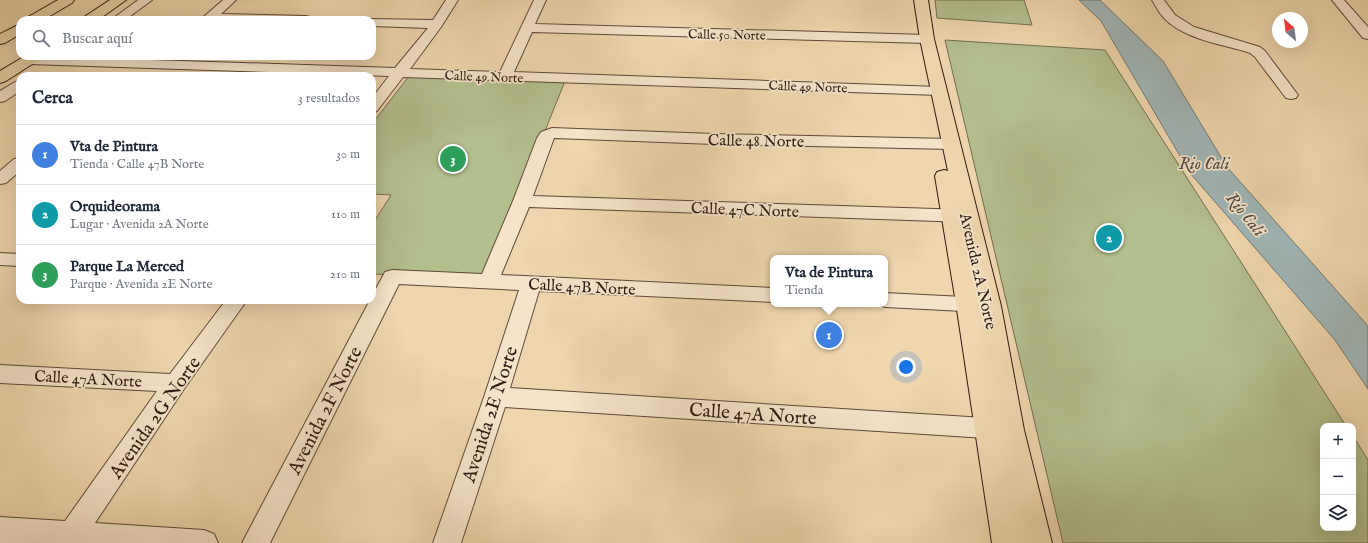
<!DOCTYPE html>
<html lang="es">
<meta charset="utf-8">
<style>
:root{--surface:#fff;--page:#f6f6f7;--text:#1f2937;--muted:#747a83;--line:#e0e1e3;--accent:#ea580c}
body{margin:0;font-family:"IM FELL English",serif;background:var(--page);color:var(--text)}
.controls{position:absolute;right:12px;bottom:12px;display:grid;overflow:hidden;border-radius:8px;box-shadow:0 4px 16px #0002}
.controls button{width:36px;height:36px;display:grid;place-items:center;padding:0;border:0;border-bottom:1px solid var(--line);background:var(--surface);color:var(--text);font:20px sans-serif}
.compass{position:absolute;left:1272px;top:12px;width:36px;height:36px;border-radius:50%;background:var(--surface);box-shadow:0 4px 16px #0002;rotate:332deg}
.you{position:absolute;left:906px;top:367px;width:14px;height:14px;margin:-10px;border:3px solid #fff;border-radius:50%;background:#1a73e8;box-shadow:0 0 0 6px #1a73e833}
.badge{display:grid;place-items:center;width:26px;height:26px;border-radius:50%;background:var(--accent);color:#fff;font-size:13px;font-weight:700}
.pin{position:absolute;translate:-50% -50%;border:2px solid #fff;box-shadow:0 1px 4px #0006}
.popup{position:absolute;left:770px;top:255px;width:118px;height:52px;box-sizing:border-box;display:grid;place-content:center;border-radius:8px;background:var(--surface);filter:drop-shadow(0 1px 3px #0005);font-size:13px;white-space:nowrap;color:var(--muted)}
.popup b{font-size:15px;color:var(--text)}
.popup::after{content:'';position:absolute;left:50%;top:100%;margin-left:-8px;border:8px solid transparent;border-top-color:var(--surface)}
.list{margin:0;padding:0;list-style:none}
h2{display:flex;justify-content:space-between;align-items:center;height:52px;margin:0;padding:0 16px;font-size:17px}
h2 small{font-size:13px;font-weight:400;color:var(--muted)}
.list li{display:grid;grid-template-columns:26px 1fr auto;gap:12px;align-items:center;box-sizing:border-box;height:60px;padding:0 16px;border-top:1px solid var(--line)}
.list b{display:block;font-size:15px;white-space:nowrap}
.list p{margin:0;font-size:13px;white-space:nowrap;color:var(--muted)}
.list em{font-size:13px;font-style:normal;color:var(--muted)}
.icon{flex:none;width:22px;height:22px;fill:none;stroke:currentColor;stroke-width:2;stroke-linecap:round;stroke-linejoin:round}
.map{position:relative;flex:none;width:1368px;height:543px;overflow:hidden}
.search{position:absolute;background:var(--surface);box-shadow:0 4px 16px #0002;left:16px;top:16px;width:360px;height:44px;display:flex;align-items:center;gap:10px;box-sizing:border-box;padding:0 14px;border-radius:12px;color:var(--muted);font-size:15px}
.panel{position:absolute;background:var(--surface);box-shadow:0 4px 16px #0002;left:16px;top:72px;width:360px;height:232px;border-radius:12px}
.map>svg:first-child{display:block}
.green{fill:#b4bf8e;stroke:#716d50}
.water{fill:#a0b6b7;stroke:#727875}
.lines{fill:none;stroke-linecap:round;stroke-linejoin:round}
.minor-casing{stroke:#5e4a39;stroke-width:2}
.major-casing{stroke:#2e1b12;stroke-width:2}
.minor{fill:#f5e4ca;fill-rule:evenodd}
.major{fill:#efd6ae;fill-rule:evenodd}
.labels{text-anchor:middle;stroke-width:3.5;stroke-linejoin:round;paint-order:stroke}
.far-street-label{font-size:13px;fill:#2e1b12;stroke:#f5e4ca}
.street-label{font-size:16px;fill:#2e1b12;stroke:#f5e4ca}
.water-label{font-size:17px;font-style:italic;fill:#504a44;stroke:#f5e4ca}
.near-street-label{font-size:19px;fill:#2e1b12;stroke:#f5e4ca}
</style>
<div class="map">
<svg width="1368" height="543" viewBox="0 0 1368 543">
<rect width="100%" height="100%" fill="#efd6ae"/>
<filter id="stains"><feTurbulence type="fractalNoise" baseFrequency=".005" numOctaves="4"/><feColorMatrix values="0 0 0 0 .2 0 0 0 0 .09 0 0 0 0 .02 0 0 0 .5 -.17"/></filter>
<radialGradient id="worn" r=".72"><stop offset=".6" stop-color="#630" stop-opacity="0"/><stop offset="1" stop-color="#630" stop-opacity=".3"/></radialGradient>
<g class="green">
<path d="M935,0h89l8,25 -95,-7z"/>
<path d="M945,40l160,10 241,376h-23v102h30v-92l15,24v83h-305z"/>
<path d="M409,76l156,5 -79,197 -114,-4v-49l19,-30 -19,-1v-70z"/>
</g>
<path class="water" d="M1079,0h21l63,61 64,106 141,159v63l-33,-49 -145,-167 -89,-152z"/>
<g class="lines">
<g class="minor-casing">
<g id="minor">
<path d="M138,0h14l-27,20h-14z"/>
<path d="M223,0h13l-15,14 85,2 4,1 2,3h-112z"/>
<path d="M446,0h12l-17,27 -31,42 90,3 34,-72h12l-11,24 392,11 5,1 2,3 -2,3 -5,1 -395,-11 -18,40 425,15 5,1 2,3 -2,3 -5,1 -536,-18 -26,34 -5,2v-15l17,-22 -360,-12 -5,-1 -2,-3 2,-3 9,-1 362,12 33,-40 -56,-2v-6l-4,-1 65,1z"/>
<path d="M1152,0h12l11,15 19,12 66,20 5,4 33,44 -2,3 -5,1 -5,-1 -31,-41 -5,-4c-27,-9 -65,-13 -86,-35 -5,-5 -8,-12 -12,-18z"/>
<path d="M1332,0h12l24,27v12l-5,-1z"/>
<path d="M20,81v10l-15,10 -5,1v-11l15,-9z"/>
<path d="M552,128l162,6 238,5 6,2 2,3 -2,3 -6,2 -238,-5 -160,-6 -21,58 434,14 6,2 3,4 -3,4 -6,2 -438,-15 -28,68 272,13v14l-234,-11 -29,97 491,31 9,3 3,7 -3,7 -9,3 -496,-32 -44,136h-28l51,-146 35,-107 -120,-6 -129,259h-28l128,-243h2v-4l13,-24 7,-2 90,4 31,-73 24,-63 4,-6z"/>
<path d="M20,158v13l-14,12 -6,1v-13l14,-12z"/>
<path d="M0,253l20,1v12l-20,-1z"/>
<path d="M885,293l98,5 7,2 3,5 -3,5 -7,2 -98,-5 -8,-3h8z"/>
<path d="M226,300h21l-63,89 -89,134 109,7 10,4 4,9h-218v-26l65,4 92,-130 -157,-8v-18l170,9z"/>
</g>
</g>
<g class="major-casing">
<g id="major">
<path d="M58,0h16l-2,3 -29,17h-17l2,-3z"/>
<path d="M110,0h16l-28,20h-16l2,-3z"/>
<path d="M914,0h14l6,39 67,267 23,124 28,113h-60l-36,-240 -21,-127 2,-4 7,-2 4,1 -28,-132z"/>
<path d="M20,24v10l-15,9 -5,1v-10z"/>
<path d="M25,56h18l-3,3 -34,22 -6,2v-12z"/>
</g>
</g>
<use href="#minor" class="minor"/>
<use href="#major" class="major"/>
</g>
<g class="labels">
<g class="far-street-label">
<text transform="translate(727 34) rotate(1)" y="5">Calle 50 Norte</text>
<text transform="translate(484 76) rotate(2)" y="5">Calle 49 Norte</text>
<text transform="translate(808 86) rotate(2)" y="5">Calle 49 Norte</text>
</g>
<g class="street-label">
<text transform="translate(756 140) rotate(1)" y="6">Calle 48 Norte</text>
<text transform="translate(745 209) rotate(2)" y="6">Calle 47C Norte</text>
<text transform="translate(979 271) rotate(77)" y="6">Avenida 2A Norte</text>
<text transform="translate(582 286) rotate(3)" y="6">Calle 47B Norte</text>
<text transform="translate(88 378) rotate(3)" y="6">Calle 47A Norte</text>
</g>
<g class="water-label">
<text x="1204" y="169">Rio Cali</text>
<text transform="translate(1246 214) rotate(51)" y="6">Río Cali</text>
</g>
<g class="near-street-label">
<text transform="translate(324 410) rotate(-63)" y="7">Avenida 2F Norte</text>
<text transform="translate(753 413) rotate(4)" y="7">Calle 47A Norte</text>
<text transform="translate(489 414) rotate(-72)" y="7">Avenida 2E Norte</text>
<text transform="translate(154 417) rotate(-55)" y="7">Avenida 2G Norte</text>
</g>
</g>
<rect width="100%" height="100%" filter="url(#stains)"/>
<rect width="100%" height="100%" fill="url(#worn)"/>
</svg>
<div class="controls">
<button>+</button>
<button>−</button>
<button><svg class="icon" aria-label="layers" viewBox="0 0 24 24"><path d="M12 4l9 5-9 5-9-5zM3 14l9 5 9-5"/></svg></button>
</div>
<svg class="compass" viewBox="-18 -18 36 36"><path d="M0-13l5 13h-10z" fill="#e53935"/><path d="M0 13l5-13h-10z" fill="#747a83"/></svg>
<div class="you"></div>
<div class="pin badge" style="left:829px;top:335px;background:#3f7fe0">1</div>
<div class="popup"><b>Vta de Pintura</b>Tienda</div>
<div class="pin badge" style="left:1109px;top:238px;background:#0f9aa8">2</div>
<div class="pin badge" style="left:453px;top:159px;background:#2e9e5b">3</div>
<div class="search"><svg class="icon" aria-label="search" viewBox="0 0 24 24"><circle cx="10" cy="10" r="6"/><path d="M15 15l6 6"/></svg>Buscar aquí</div>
<section class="panel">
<h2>Cerca<small>3 resultados</small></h2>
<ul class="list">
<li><span class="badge" style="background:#3f7fe0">1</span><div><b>Vta de Pintura</b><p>Tienda · Calle 47B Norte</p></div><em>30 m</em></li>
<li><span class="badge" style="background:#0f9aa8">2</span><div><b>Orquideorama</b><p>Lugar · Avenida 2A Norte</p></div><em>110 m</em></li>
<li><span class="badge" style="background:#2e9e5b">3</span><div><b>Parque La Merced</b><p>Parque · Avenida 2E Norte</p></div><em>210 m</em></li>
</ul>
</section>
</div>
